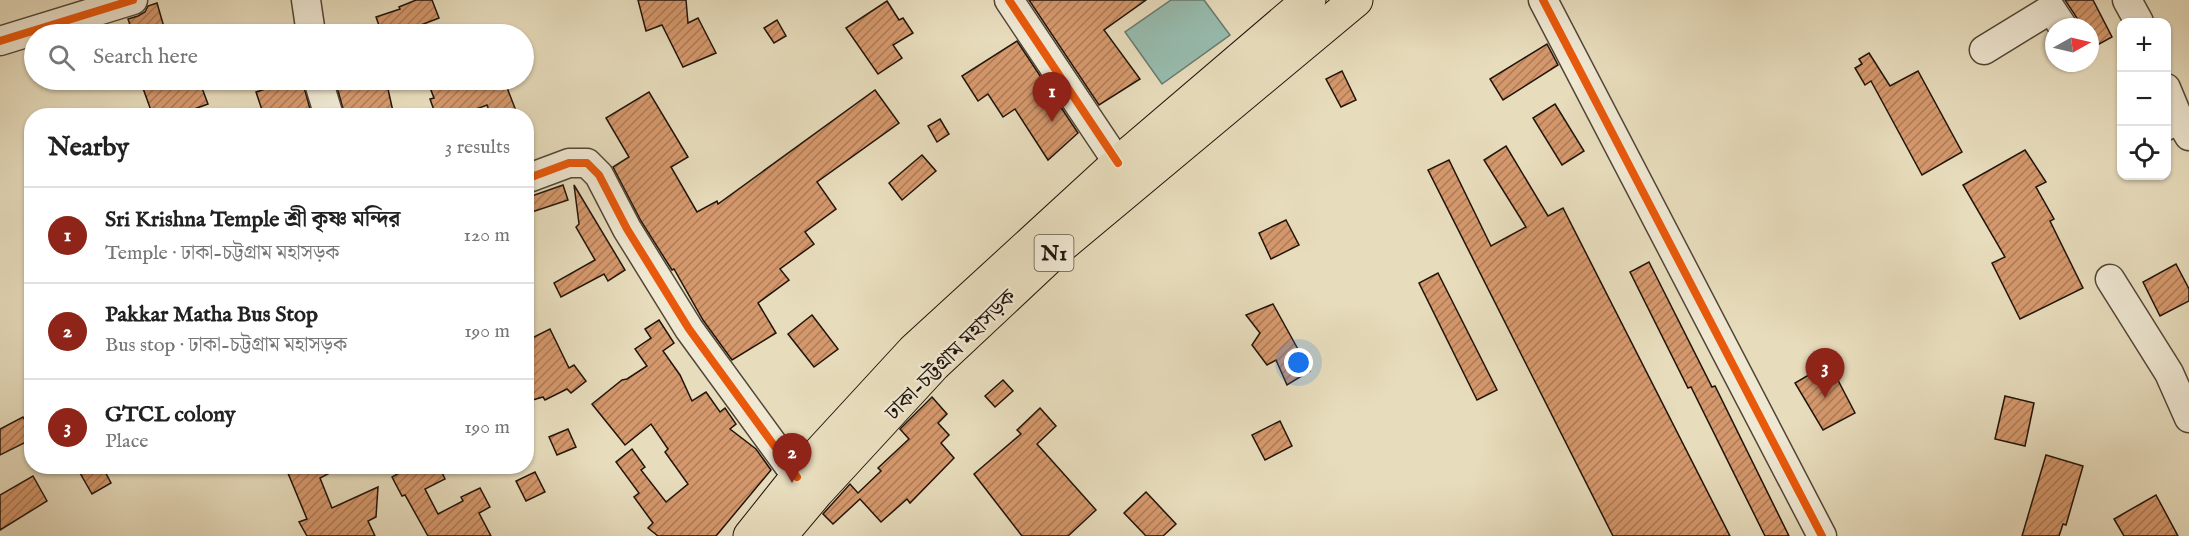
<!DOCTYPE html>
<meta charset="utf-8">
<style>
:root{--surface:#fff;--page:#f2f2f2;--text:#222;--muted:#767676;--line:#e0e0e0;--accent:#8f2418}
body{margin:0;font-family:"IM FELL English","Noto Serif Bengali",serif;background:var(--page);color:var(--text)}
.controls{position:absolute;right:18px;top:18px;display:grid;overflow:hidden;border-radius:12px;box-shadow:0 2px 4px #0004}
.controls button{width:54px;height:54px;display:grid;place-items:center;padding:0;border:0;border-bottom:2px solid var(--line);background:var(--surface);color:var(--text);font:30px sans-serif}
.compass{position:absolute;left:2045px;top:18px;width:54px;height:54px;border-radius:50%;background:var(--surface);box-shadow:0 2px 4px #0004;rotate:82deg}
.you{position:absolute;left:1299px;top:363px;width:21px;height:21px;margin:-15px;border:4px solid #fff;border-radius:50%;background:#1a73e8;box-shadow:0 0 0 9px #1a73e833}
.badge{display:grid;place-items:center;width:39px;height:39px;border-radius:50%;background:var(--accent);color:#fff;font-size:20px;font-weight:700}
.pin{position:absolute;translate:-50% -50px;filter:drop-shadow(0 2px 3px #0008)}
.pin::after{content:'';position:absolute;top:32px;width:21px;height:18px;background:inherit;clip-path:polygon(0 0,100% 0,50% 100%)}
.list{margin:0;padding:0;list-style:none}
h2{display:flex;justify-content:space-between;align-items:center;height:78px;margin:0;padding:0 24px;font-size:26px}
h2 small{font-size:20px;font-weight:400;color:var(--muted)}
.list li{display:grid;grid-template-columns:39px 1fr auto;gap:18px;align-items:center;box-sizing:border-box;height:96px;padding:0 24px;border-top:2px solid var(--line)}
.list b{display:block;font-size:22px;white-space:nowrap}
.list p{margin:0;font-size:20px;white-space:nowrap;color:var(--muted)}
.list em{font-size:20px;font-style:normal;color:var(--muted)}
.icon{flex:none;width:33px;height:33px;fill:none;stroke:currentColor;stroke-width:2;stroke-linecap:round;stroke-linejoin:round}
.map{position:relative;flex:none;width:2189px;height:536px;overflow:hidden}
.search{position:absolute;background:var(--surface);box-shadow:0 2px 4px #0004;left:24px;top:24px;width:510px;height:66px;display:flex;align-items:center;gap:15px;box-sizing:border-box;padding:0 21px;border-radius:33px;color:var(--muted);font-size:22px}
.panel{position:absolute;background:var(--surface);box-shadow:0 2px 4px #0004;left:24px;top:108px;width:510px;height:366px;border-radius:24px}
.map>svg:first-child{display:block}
.water{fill:#97bcaf;stroke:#68796d;stroke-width:1.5}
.building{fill:url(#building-hatch);stroke:#21140a;stroke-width:1.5}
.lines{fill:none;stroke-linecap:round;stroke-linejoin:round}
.minor-casing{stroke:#524636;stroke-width:31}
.highway-casing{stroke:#21140a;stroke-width:35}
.minor{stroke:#efe8d3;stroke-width:28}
.highway{stroke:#e7dcbc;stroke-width:33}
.cycleway-casing{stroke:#efe8d3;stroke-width:11}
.cycleway{stroke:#e8590c;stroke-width:8}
.labels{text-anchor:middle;stroke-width:4.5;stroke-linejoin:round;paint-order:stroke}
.shield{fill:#efe8d3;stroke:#5f5446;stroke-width:1.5}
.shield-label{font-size:21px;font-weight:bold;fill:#21140a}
.street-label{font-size:22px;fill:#21140a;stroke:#efe8d3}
</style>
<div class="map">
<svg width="2189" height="536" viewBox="0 0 2189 536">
<defs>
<pattern id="building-hatch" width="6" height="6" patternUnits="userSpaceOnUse" patternTransform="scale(1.5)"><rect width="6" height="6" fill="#d5986c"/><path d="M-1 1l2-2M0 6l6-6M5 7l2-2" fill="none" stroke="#ac7b57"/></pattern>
</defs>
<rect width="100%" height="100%" fill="#e7dcbc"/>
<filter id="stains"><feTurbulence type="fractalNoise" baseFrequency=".00333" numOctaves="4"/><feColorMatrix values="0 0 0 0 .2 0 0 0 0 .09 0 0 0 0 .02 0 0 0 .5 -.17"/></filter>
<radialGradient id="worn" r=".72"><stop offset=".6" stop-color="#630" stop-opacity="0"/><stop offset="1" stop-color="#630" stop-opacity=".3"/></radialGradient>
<path class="water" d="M1171,0h33l26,35 -68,49 -37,-52z"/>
<g class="building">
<path d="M416,0h16l7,18 -31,12 -1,-2 -18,6h-7l-6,-17 24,-8 -1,-2z"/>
<path d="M638,0h48l2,23 10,-5 18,35 -33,14 -21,-42 -16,6z"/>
<path d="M1029,0h117l-42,30 36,49 -41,26z"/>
<path d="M2065,0h28l19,37 -22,12v-22h-11l-2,-9z"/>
<path d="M887,1l12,19 4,-2 10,15 -20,12 9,13 -24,16 -32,-46z"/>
<path d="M157,3l9,31h-33l-5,-15 10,-3 7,-4 3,-6z"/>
<path d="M777,20l9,16 -12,7 -10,-15z"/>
<path d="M1017,41l61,92 -30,27 -33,-51 -12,8 -15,-23 -10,7 -16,-25z"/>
<path d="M1547,44l11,21 -55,35 -13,-21z"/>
<path d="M1869,53l21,33 28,-15 44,81 -40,23 -51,-94 -6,4 -10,-17 7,-4 -3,-5z"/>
<path d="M1342,71l14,29 -15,7 -15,-28z"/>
<path d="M140,80h59l9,24 -33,12h-22z"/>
<path d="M293,80h9l10,36h-48l-8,-24z"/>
<path d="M335,80h51l8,36h-49z"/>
<path d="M427,80h31l4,9 24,-9h18l14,36h-27l-4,-11 -29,11h-22l-6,-17 4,-1z"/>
<path d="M875,90l24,33 -82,59 19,27 -31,23 9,12 -34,25 9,11 -31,23 18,30 -44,27 -29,-40 -29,-51 -2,1 -31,-49 -28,-54 16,-10 -23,-39 43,-26 39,65 -17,10 26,45 20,-11 1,3z"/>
<path d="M1555,104l29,47 -22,14 -29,-47z"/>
<path d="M940,119l9,15 -12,8 -9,-16z"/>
<path d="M1506,146l42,70 15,-8 167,328h-117l-185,-366 21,-10 42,86 35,-19 -42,-67z"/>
<path d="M2025,150l21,32 -10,5 18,32 -4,2 33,67 -63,31 -28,-56 13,-6 -42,-72z"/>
<path d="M922,155l14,16 -34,29 -13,-17z"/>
<path d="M563,185l5,15 -42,14v-16z"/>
<path d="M574,185l51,85 -17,11 -4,-7 -43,23 -7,-14 41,-23 -19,-33 3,-3z"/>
<path d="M1286,220l13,25 -28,14 -12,-26z"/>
<path d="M1649,262l63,125 3,-1 74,150h-24l-74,-149 -3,1 -58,-116z"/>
<path d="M2176,264l13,25v12l-29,15 -17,-34z"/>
<path d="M1438,273l59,117 -20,10 -58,-117z"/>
<path d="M1273,304l37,67 -23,14 -11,-25 -9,5 -15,-20 8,-12 -14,-18z"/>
<path d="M812,315l26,34 -24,18 -26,-33z"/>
<path d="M659,320l15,23 -11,8 17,24 12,26 14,-9 14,20 5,-4 11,16 -6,5 26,20 15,21 -55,66h-58l-10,-8 5,-5 -19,-26 5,-4 -23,-31 16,-13 13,18 -4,3 25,32 22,-18 -23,-32 3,-3 -17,-25 -26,21 -33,-41 30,-24 5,-1 20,-13 -12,-17 16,-11 -6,-9z"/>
<path d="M550,329l19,39 5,-3 12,16 -15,12 -4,-4 -22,11 -2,-3 -17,5v-61z"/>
<path d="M1829,363l26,50 -32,17 -28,-47z"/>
<path d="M1003,380l10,11 -18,16 -10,-11z"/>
<path d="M2005,396l29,7 -9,43 -30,-7z"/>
<path d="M932,397l15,17 -9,9 11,12 -8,8 13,15 -44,45 -3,-4 -26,23 -21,-23 -27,25 -10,-10 27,-30 8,9 23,-22 -3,-3 31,-29 -9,-10z"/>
<path d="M1040,408l16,18 -19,18 59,66 -28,26h-46l-48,-62 47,-40 -4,-4z"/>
<path d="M23,417l9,16v6l-32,16v-26z"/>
<path d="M1280,421l12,25 -27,14 -13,-25z"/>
<path d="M568,429l8,18 -19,8 -8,-18z"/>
<path d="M2046,455l37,11 -17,59 -3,-1 -4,12h-37z"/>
<path d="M76,466h26l9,17 -19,11z"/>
<path d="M285,466h58l-23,12 12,30 46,-21 -2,30 -8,4 7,15h-68l-8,-14 8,-3z"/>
<path d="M411,466h28l6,13 -20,10 13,25 25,-13 -2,-4 19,-9 10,19 -11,6 12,23h-63l-23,-41 -3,1 -10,-19z"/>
<path d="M535,472l10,20 -19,9 -10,-20z"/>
<path d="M33,476l14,25 -47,29v-35z"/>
<path d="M1146,492l30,32 -13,12h-17l-22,-23z"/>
<path d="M2156,495l22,41h-54l-10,-17z"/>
</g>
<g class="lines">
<g class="minor-casing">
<g id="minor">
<path d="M306,0l5,34"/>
<path d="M1009,0l109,163"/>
<path d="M1543,0l279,536"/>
<path d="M2127,0l12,22"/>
<path d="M0,41l133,-41"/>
<path d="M1984,50l67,-41 12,18"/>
<path d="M318,80l11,36"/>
<path d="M2166,88l12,29"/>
<path d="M2166,126l12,-9 11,19"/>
<path d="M526,179l43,-16h18l12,12 28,54 62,100 108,148"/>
<path d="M2110,279l59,94 20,45"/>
</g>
</g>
<g class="highway-casing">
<g id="highway">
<path d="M750,536l47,-59 116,-126 205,-188 191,-163"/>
<path d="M780,536l37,-44 117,-127 127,-119 295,-246"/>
</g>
</g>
<use href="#minor" class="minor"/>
<use href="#highway" class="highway"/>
<g class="cycleway-casing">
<g id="cycleway">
<path d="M1009,0l109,163"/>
<path d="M1543,0l279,536"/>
<path d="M0,41l133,-41"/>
<path d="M526,179l43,-16h18l12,12 28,54 62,100 108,148"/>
</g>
</g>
<use href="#cycleway" class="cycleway"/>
</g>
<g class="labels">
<rect class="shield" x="1034.5" y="235" width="39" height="36" rx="4.5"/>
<g class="shield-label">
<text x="1054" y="260">N1</text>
</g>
<g class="street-label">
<text transform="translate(950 354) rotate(-45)" y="8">ঢাকা-চট্টগ্রাম মহাসড়ক</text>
</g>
</g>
<rect width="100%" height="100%" filter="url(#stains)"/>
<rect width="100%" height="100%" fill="url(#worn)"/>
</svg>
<div class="controls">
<button>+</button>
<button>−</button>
<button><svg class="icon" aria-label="locate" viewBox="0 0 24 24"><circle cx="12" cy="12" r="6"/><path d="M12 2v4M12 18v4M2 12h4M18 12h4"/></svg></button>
</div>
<svg class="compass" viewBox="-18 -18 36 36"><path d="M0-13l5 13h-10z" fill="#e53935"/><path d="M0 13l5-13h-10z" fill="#767676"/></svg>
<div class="you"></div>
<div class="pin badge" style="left:1052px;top:122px">1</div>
<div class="pin badge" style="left:792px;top:483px">2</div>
<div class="pin badge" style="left:1825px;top:398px">3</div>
<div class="search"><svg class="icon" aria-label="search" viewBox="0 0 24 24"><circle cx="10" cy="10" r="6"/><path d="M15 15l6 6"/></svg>Search here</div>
<section class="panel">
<h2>Nearby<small>3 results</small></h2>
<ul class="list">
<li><span class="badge">1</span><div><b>Sri Krishna Temple শ্রী কৃষ্ণ মন্দির</b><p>Temple · ঢাকা-চট্টগ্রাম মহাসড়ক</p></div><em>120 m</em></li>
<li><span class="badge">2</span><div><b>Pakkar Matha Bus Stop</b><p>Bus stop · ঢাকা-চট্টগ্রাম মহাসড়ক</p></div><em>190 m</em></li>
<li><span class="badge">3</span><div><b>GTCL colony</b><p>Place</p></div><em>190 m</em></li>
</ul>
</section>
</div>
